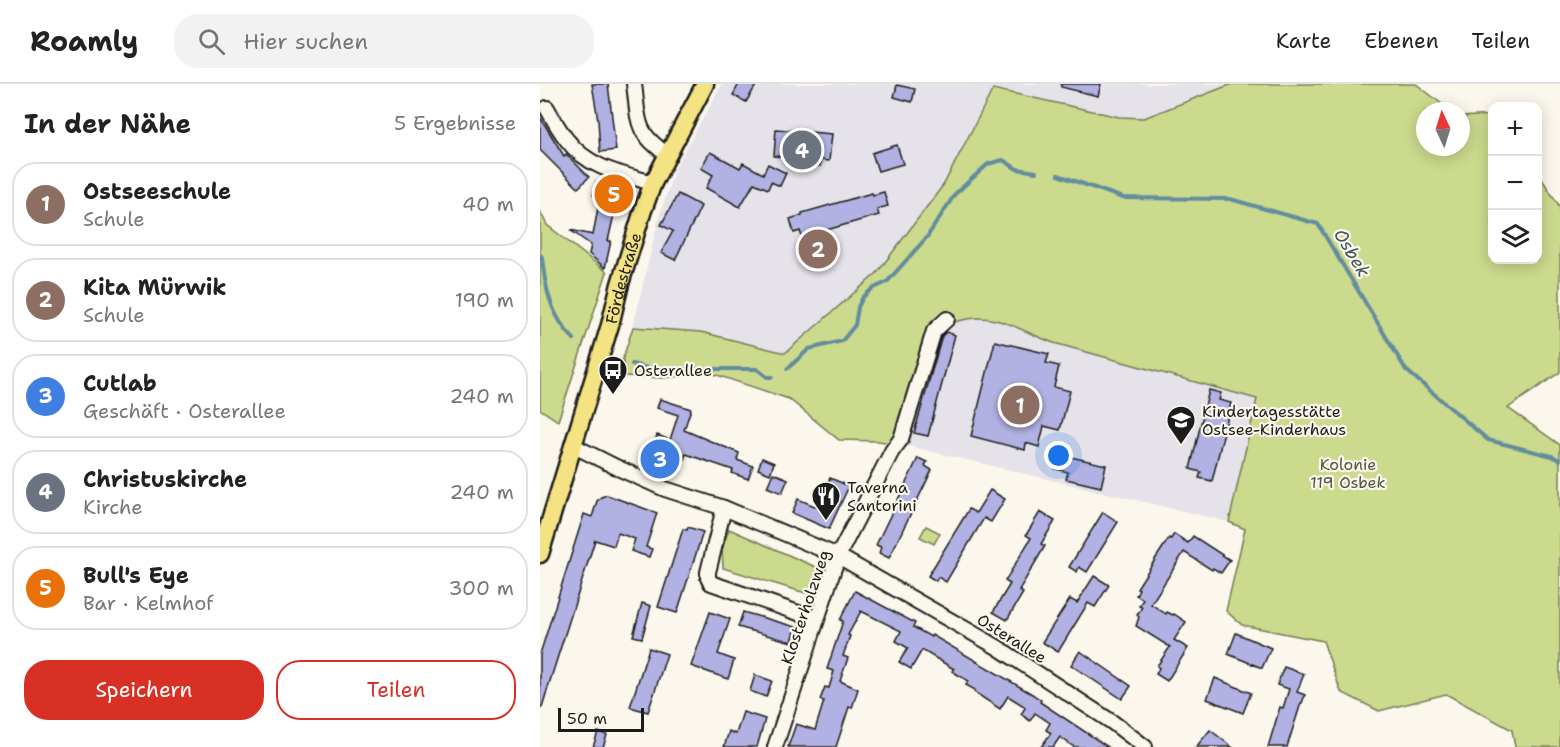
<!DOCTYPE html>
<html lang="de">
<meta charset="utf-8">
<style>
:root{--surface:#fff;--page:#f2f2f2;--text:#222;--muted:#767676;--line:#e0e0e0;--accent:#d93025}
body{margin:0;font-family:"Shantell Sans",sans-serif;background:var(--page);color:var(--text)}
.controls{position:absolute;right:18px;top:18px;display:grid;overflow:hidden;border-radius:12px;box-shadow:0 3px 15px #0003}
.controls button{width:54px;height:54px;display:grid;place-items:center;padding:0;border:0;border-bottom:2px solid var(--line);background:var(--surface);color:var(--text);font:30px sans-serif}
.compass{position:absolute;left:876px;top:18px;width:54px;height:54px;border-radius:50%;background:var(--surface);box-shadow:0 3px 15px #0003;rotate:356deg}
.scale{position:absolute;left:18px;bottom:15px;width:86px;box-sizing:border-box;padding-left:6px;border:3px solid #1c1c1c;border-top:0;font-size:16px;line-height:21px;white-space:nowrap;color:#1c1c1c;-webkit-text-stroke:4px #fbf7ec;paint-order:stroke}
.you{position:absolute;left:519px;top:372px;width:21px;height:21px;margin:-15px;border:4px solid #fff;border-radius:50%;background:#1a73e8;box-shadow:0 0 0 9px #1a73e833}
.badge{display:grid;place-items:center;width:39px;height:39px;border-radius:50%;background:var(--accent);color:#fff;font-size:20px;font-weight:700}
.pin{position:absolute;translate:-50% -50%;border:3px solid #fff;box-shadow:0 2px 6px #0006}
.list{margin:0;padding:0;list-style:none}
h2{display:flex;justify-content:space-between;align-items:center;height:78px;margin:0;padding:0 24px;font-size:26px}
h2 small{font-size:20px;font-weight:400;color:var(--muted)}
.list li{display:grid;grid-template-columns:39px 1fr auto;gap:18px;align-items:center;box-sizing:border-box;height:84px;margin:0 12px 12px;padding:0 12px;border:2px solid var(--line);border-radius:24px}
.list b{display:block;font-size:22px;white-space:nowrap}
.list p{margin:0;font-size:20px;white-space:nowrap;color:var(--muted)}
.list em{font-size:20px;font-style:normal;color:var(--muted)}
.actions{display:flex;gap:12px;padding:18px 24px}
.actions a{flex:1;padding:14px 0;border:2px solid var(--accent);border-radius:24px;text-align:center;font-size:21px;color:var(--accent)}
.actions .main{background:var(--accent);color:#fff}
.icon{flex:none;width:33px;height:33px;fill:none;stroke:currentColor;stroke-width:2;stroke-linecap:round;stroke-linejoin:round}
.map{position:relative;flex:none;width:1020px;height:663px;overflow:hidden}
header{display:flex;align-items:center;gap:36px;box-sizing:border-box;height:84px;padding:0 30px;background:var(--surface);border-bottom:2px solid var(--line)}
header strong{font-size:28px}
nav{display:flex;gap:33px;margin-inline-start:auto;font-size:21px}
.search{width:420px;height:54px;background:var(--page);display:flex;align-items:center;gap:15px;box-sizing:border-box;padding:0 21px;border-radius:24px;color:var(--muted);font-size:22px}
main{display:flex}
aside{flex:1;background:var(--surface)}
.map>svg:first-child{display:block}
.built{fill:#e5e2e9}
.green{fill:#cbda8d;stroke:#747b54;stroke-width:1.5}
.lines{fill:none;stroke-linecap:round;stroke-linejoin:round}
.stream{stroke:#638d9e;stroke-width:4}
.building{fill:#b1b1e3;stroke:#1c1c1c;stroke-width:1.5}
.minor-casing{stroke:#1c1c1c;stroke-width:18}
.major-casing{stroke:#1c1c1c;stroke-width:21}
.minor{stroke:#fbf7ec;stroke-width:14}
.major{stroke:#f4e382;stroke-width:16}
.labels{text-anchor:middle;stroke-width:4.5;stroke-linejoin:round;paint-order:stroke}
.street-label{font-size:16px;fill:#1c1c1c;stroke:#fbf7ec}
.poi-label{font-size:16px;fill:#1c1c1c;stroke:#fbf7ec;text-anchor:start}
.park-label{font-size:16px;fill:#51553e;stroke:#fbf7ec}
.water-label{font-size:18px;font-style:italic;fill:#40555d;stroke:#fbf7ec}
</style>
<header>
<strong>Roamly</strong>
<div class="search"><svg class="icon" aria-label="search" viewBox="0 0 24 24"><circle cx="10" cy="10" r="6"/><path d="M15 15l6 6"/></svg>Hier suchen</div>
<nav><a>Karte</a><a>Ebenen</a><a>Teilen</a></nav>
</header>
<main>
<aside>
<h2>In der Nähe<small>5 Ergebnisse</small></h2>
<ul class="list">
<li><span class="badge" style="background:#8d6e63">1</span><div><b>Ostseeschule</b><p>Schule</p></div><em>40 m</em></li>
<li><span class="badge" style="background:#8d6e63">2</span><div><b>Kita Mürwik</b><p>Schule</p></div><em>190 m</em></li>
<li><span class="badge" style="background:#3f7fe0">3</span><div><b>Cutlab</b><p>Geschäft · Osterallee</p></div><em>240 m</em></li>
<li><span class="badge" style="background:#6b7280">4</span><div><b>Christuskirche</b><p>Kirche</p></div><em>240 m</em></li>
<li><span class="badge" style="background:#e8710a">5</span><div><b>Bull's Eye</b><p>Bar · Kelmhof</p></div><em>300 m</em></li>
</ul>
<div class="actions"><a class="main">Speichern</a><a>Teilen</a></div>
</aside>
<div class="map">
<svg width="1020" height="663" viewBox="0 0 1020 663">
<rect width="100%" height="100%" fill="#fbf7ec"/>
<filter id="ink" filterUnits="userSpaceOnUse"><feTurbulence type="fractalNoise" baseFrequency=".0167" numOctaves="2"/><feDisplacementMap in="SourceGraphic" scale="12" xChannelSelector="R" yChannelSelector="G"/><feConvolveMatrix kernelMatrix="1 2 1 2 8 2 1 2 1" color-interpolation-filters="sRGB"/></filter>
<g filter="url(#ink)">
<g class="built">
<path d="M182,0h510l-88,34 -25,-1 -126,-28 -49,95 -67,89 -92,80 -84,-21 -68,-5 26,-110 16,-49z"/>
<path d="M446,233l30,9 11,7 27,10 204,56 -29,123 -325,-77 36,-118 18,-7z"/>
</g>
<g class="green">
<path d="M692,0h184l35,27h-26v36h36v-30l31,-2v145h46v-87l22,34v165l-52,36 52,37v302h-45l-3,-17 -66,-36 -67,17 -38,-19 -18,-51 -81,-16 -16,-14 19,-82 -16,-7 28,-123 -203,-56c-47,-17 -62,-37 -114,-16l-36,118 -26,-4 -39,-1 -50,-41 -78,-26 -49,5 -38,-2 -1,-18 10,-31 68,5 84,21 92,-80 67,-89 49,-95 126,28 25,1z"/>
<path d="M0,127l7,14 60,47 -49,149 -18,-12z"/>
<path d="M386,442l14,7 -6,11 -14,-7z"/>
<path d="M189,445l89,39 -9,26 -86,-26 -1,-19z"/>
</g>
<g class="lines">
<g class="stream">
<path d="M518,91l65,23 107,1 88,25 88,146 82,70 64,16 8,4"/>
<path d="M0,171l2,2c3,31 9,60 32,82"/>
<path d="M92,280l19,5h106l10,8h5"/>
<path d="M247,285l22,-20 33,-8 13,-16 3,-18 5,-10 9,-8 15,-7 40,-45 28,-43 33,-30 15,-4 14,9 19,3"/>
</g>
</g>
<g class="building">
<path d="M52,0h16l8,66 -16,2 -2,-32z"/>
<path d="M199,0h18l-11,18 -13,-7z"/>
<path d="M521,0h40l-3,12 -37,-9z"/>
<path d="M357,1l18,4 -3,13 -18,-5z"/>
<path d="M0,33l24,39 2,-2 23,23 -11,11 -38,-38z"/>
<path d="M236,45l56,5 -3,27 -8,-1 -1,6 -12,-1 1,-6 -35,-3z"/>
<path d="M357,61l6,19 -25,7 -6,-18z"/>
<path d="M170,68l30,16 3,-5 20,11 5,-10 18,9 -6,13 -9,-4 -3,7 -14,-6 -14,24 -34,-19 7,-13 -12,-7z"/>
<path d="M56,98l24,6 -12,53h3l-6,27 -16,-14 2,-9 -21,-15 23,5 7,-38 -7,-2z"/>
<path d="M344,108l4,14 -11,3 2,6 -77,22 -2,-6 -6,2 -4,-14 12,-4v-2l70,-20 1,2z"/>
<path d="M138,110l23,12 -26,54 -14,-7 12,-22 -12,-6z"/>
<path d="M406,248l9,3 -27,101 -14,-3 28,-97z"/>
<path d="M455,257l54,13 -3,9 13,3 -5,21 16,4 -10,39 -16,-4 -5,21 -13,-4 -1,7 -54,-14z"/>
<path d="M669,306l12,3 -2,7 12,3 -19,78 -13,-3 2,-6 -11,-3z"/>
<path d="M120,315l31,10 -7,21 55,23 -2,7 16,6 -5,13 -16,-6 1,-3 -47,-16 -5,14 -31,-10 7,-23 13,5 8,-25 -21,-7z"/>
<path d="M518,370l48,11 -5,22 -35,-8 2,-7 -13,-3z"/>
<path d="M222,374l12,5 -4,11 -12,-5z"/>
<path d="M378,374l9,4 -2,4 7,4 -43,88 -10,-5 2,-6 -5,-2z"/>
<path d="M233,389l15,6 -6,14 -15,-6z"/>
<path d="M290,394l19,8 -20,43 -37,-16 6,-14 19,8z"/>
<path d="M450,406l15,9 -14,23 -7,-4 -38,64 -8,-5 -2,4 -8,-5 41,-67 7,4z"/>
<path d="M67,411l50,18 -11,34 6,2 -3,8 -18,-6 4,-12 -17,-6 -4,13 -19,-6 -44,138 -9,29h-2v-53l44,-140 8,3 5,-16 4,-4z"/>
<path d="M500,428l15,9 -14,23 4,2 -26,44 4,3 -16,27 -14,-8 17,-28 -5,-3 26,-43 -5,-3z"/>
<path d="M563,428l15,10 -31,50 -8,-5 -2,5 -8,-5z"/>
<path d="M148,443l15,5 -26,81 -19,-6 25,-78 4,1z"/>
<path d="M634,450l14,9 5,-7 37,24 -9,13 -8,-5 -1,2 -28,-18 -33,52 15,10 1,-2 6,3 1,-1 12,8 -12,18 14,8 -21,33 -11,-7 3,-6 -2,-2 13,-19 -34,-21 3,-9 -2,-2 5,-8 -3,-1 4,-7 -7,-4 3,-6 -2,-1 19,-30 13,-20 2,1z"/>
<path d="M554,492l15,9 -14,22 -7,-4 -30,49 -16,-10 28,-43 7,4z"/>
<path d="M315,507l60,32 -2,4 18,10 1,-2 100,59 9,6 -1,2 68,45h-34l-14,-10 -7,10h-12l10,-14 -5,-3 4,-7 -15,-10 -5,8 -9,-7 4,-6 -1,-2 -16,-10 -8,13 -26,-17 1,-2 -9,-5 2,-4 -16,-10 2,-2 -32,-19 -11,19 -12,-7 9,-14 -12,-7 5,-10 -40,-20 -13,24 2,1 -7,20 5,2 -8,23 18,8 -6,19 -3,-1 -13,40h-48l8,-23 19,6 9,-29 -4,-1 5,-13 4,1 5,-17 -7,-2 16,-48 -3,-1z"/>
<path d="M102,519l9,3 -9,32 -9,-2z"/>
<path d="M170,528l20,7 -12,35 16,6 -6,19 -37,-13z"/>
<path d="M203,528l53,15 -4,15 -54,-15z"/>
<path d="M696,549l35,15 -9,20 -34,-14z"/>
<path d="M109,564l18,6 -19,58 -18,-5z"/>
<path d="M540,567l51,35 -9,13 -51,-34z"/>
<path d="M744,583l20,7 -7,18 8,3 -3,8h-1l-14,44h-19l12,-40 3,1 6,-19 -12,-4z"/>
<path d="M215,591l17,6 -6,16 -16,-6z"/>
<path d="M675,594l36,15 -8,20 -36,-14z"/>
<path d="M203,628l22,7 -8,28h-33l5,-16 7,3z"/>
<path d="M670,646l8,6 14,11h-36z"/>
<path d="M58,648l9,3 -4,12h-10z"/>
</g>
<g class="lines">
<g class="minor-casing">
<g id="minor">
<path d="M94,0c5,37 0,48 34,71"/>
<path d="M7,24c6,11 12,22 20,32 21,28 54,34 86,43"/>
<path d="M32,361l46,23 47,21 59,19 114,48 159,91 115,75 33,25"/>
<path d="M184,424l-16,64v6l3,5 105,36"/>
<path d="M235,663l63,-191 54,-105 9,-12 33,-108 13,-12"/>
</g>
</g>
<g class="major-casing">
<g id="major">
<path id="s1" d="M0,470l70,-229 10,-41 23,-74 10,-27 52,-99"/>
</g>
</g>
<use href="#minor" class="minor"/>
<use href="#major" class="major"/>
</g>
</g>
<defs>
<g id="bus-pin" transform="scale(1.5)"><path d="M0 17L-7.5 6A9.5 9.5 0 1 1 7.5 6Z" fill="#1c1c1c" stroke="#fbf7ec"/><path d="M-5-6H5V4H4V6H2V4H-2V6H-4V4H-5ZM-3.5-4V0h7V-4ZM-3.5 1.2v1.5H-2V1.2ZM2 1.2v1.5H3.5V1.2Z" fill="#fff"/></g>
<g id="school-pin" transform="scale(1.5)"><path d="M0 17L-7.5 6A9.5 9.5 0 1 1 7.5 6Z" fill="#1c1c1c" stroke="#fbf7ec"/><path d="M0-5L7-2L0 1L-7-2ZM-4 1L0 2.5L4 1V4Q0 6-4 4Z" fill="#fff"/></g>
<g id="restaurant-pin" transform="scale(1.5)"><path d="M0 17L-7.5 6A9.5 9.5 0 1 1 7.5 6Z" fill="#1c1c1c" stroke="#fbf7ec"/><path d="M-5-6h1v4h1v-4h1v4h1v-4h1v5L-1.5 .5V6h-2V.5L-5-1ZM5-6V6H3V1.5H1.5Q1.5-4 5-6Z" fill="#fff"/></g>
</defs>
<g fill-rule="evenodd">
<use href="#bus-pin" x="73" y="286"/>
<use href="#school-pin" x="641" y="336"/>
<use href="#restaurant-pin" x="286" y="412"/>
</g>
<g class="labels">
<g class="street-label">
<text dy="6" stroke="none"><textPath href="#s1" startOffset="288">Fördestraße</textPath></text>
<text transform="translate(265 523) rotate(-71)" y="6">Klosterholzweg</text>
<text transform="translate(472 554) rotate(32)" y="6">Osterallee</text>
</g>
<g class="poi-label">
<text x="94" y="292">Osterallee</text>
<text x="662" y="333">Kindertagesstätte<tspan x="662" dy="18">Ostsee-Kinderhaus</tspan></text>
<text x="307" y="409">Taverna<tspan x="307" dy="18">Santorini</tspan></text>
</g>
<g class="park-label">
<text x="808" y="386">Kolonie<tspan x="808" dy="18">119 Osbek</tspan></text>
</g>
<g class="water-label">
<text transform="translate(812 169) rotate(59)" y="6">Osbek</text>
</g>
</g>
</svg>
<div class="controls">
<button>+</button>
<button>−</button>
<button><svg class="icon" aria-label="layers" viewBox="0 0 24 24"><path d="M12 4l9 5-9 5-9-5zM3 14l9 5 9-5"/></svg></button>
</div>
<svg class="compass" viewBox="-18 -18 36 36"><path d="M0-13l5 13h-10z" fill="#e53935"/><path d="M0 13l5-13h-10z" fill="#767676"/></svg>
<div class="scale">50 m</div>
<div class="you"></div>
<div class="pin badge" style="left:480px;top:321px;background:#8d6e63">1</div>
<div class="pin badge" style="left:278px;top:165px;background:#8d6e63">2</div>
<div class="pin badge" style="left:120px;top:375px;background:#3f7fe0">3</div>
<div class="pin badge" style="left:262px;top:66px;background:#6b7280">4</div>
<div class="pin badge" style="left:74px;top:110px;background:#e8710a">5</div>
</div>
</main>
